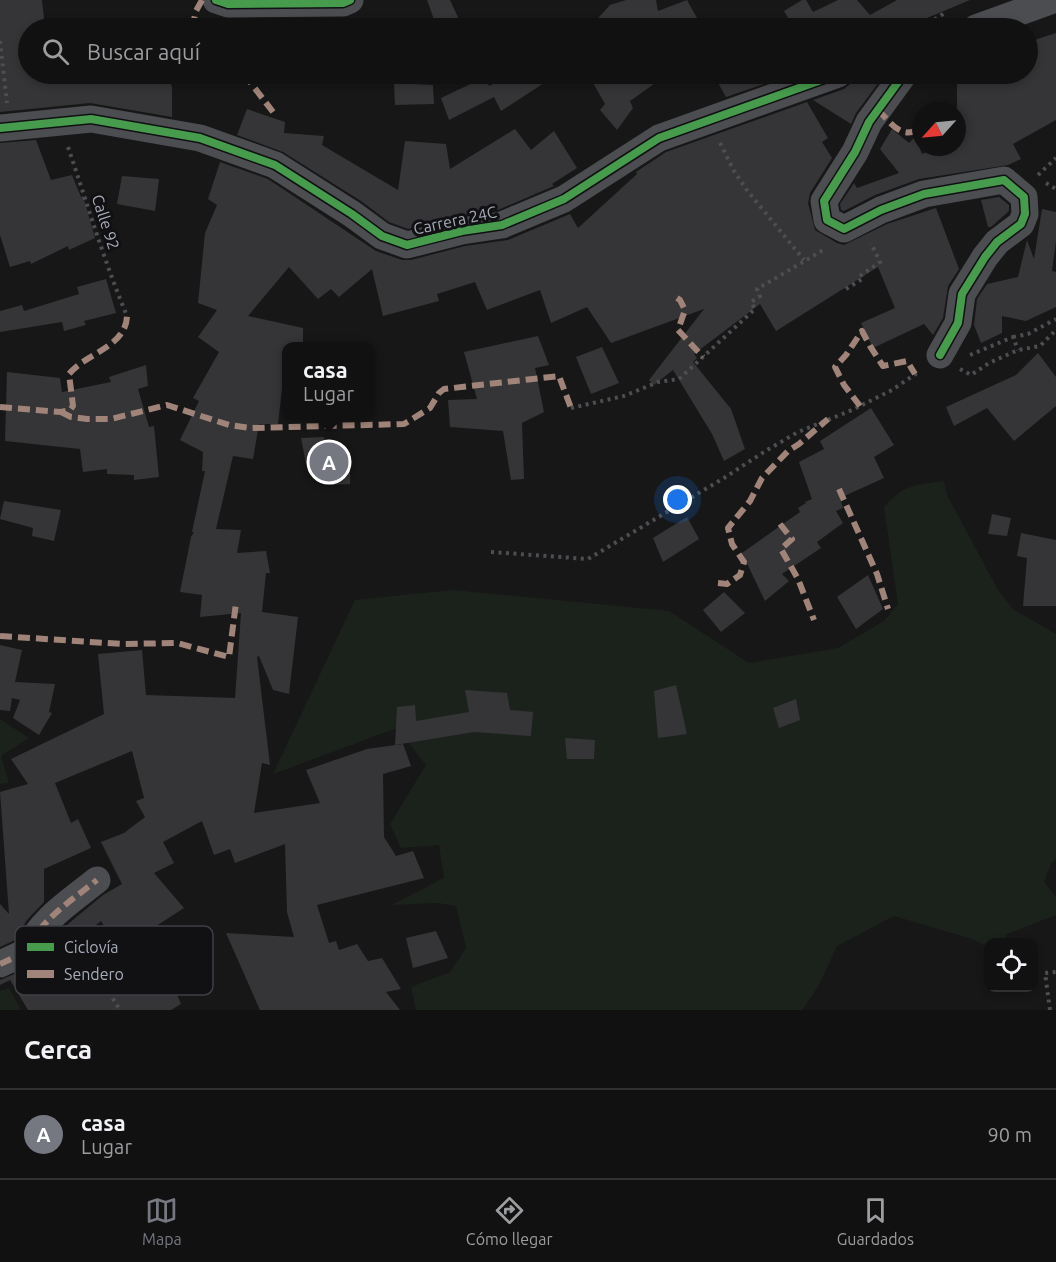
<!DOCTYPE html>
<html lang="es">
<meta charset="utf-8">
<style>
:root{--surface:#111112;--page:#1a1a1b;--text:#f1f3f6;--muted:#9c9d9f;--line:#303132;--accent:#757881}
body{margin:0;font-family:Ubuntu,sans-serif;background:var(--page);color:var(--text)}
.controls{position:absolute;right:18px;bottom:18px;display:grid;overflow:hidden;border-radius:12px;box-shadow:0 3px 9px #0003}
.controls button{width:54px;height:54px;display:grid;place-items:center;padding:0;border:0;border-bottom:2px solid var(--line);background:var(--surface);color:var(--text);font:30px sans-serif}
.compass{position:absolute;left:912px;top:102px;width:54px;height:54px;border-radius:50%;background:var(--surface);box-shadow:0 3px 9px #0003;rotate:243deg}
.you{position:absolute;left:678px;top:500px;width:21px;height:21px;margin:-15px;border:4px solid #fff;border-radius:50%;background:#1a73e8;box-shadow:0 0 0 9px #1a73e833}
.badge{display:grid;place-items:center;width:39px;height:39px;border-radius:50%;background:var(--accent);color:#fff;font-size:20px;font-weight:700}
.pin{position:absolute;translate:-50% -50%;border:3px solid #fff;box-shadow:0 2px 6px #0006}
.popup{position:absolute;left:282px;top:342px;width:93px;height:78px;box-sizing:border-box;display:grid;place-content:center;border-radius:12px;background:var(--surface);filter:drop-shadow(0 2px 4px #0005);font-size:20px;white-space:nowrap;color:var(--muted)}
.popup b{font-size:22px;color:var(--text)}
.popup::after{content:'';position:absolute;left:50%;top:100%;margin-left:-12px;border:12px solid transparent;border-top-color:var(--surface)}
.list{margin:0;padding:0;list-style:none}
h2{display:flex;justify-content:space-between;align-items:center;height:78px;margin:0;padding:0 24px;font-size:26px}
h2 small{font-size:20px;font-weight:400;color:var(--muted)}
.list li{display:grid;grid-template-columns:39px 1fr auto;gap:18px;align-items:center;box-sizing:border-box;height:90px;padding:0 24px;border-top:2px solid var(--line)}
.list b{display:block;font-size:22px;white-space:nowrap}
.list p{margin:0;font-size:20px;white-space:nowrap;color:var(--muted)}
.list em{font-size:20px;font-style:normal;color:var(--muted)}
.icon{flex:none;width:33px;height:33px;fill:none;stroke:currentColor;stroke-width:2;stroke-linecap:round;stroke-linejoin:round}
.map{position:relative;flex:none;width:1056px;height:1010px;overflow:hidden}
.search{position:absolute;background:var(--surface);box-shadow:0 3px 9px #0003;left:18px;right:18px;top:18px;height:66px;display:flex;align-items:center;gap:15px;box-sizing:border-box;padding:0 21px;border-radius:33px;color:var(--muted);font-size:22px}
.sheet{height:168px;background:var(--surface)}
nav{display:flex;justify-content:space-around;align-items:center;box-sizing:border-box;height:84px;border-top:2px solid var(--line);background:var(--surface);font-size:16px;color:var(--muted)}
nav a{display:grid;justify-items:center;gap:3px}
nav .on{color:var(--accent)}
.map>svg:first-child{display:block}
.green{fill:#1b221c}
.building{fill:#353537;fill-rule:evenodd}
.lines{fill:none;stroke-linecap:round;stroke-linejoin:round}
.path{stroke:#4d4e52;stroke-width:4;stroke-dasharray:3 4.5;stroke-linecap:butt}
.minor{stroke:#4b4d51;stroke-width:27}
.quiet{stroke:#a18479;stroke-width:6;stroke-dasharray:12 6;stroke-linecap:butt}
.cycleway-casing{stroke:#111114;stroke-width:11}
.cycleway{stroke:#469c4c;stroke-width:8}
.labels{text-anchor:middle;stroke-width:6;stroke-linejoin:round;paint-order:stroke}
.street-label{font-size:16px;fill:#a7acb9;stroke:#111114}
.key{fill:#111114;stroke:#3e4046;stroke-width:1.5}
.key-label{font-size:16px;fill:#a7acb9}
</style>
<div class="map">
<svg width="1056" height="1010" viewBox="0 0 1056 1010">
<rect width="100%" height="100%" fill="#171718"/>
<g class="green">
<path d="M944,481l3,14 51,95 15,19 43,25v225l-5,5 -7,18 12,15v18l-49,19 -4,8h-15v5l-16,-8 -78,-23 -57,30 -19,41 -16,23h-386l-5,-23 39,-15 16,-24 -10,-42 -18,-3 -47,2 53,-27 -5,-33 -38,3 -11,-24 36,-59 -29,-37 -124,46 82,-174 98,-10 216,21 80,52 89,-15 46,-27 14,-17 -14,-97c21,-23 30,-22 60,-26z"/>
<path d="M0,719l29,19 -28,18 8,27 -9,1z"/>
<path d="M9,988l12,22h-21v-19z"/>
</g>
<g class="building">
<path d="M0,0h42l3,28h-17v46h140l4,13v30l-82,-14 -90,9z"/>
<path d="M427,0h23l13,28h-26z"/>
<path d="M626,0h30l2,11 29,-11 10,18 -29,10h-79l21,-23z"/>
<path d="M802,0h4l7,12 25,-12h19l13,15 27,-15h73l-67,28h-124l12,-5 -7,-12z"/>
<path d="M1056,33v87l-43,24 8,15 -13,6 -89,14 -44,16 -31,16 -3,-1 -1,-6 14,-21 3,5 42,-15 -19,-24 12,-20 17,14 6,-6 7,17 17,-7h18v-73h71v-32z"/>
<path d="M511,74h47l-57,37 -7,-14 -45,23 -8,-22 44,-21 4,9z"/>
<path d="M588,74h80l-38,27 3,7 -16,22 -17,-20 5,-6z"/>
<path d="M713,74h80l-67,23z"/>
<path d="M853,74h32l-29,39 -5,11 -38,-24 31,-11 6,-5z"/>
<path d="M394,83l39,2 1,19 -39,1z"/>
<path d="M807,102l21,36 -6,4 10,16 -22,35 -2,10 7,27 22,13 7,2 43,-21 49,-16 23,61 -11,17 -5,32 -10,17 -9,-11 -51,24 -12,-25 34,-15 -17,-41 -102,64 -16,-27 -66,50 3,4 -4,4 38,47 14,40 -21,12 -12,-27 -39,-64 -19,15 -5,-5 55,-71 -93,34 -24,-36 -36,16 -11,-33 -53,20 -12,-28 -38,12 2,7 -56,15 -11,-47 -33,28 -8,-8 -13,10 -29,-32 -41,49 55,12v18h-16v44l-5,-1 -4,35h-19l-6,35 -20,-3 -17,73 25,1 -4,23 29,-2 4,22h-4l-4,39 36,5 -9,77 -16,-4 -14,-34 -2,1 13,108 -8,-2 -8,50 66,-10 -14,-33 61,-21 36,-5 8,22 -28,8 1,63 12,19 17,-5 11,27 -107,27 12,38 7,-2 3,9 18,-6 11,17 14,-3 19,31 -15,3 14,18h-140l-34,-77 68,4 -7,-25 -2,-68 -50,19 -5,-14 -16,6 -12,-34 -39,21 11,21 -20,10 30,35 -34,22h10l23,35 -14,10 12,29 -10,6h-143l-18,-30 -10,5v-5l33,-14 7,-7 12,-19 16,-16 35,-29 19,-11 -21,-42 23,-9 21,-16 -9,-16 8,-3 -12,-47 -77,32 16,40 7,-4 13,29 -47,21v33l-17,18 -12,20 -15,7v-43l9,10 -9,-122 28,-8 -17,-25 93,-45 -6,-60 44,-4 4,45 89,3 6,-85 -41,4 2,-22 -22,-3 11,-55 3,-5h-2l13,-61h-3l1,-19 -23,-12 19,-39 -6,-3 26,-46 -21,-15 19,-27 -19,-7 7,-70 12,-28 -9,-6 12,-37 48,17 108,72 26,9h9l54,-14 43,-6 62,-26 8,14 59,-54 -1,-2 30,-20zM101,921l22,38 -41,32 -29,-30z"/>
<path d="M247,109l38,13 -1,11 40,3 -2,9 76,45 7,-49 41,3 4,25 65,-40 16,21 23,-19 23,37 -25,16 2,2 -56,24 -40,6 -50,13 -19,-7 -28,-21 -78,-49 -46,-17z"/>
<path d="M36,140l15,40 21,-5 9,22 2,-1 12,42 -26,12 -1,-4 -37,18 -1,-3 -20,6 -10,-32v-92z"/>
<path d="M122,176l37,3 -4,32 -38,-7z"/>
<path d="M999,197l10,8v6l-18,16h-3l-7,-27z"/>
<path d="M1042,209l14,3v29l-4,30 4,1v35l-30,14 -24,-5v17l-21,10 -7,-18 3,-26 10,-15 31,-7 9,-37 7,19z"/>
<path d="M106,279l10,34 -32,8 2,4 -22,6 -2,-9 -62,10v-21l22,-6 2,6 55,-17 -2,-7z"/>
<path d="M538,336l11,29 -14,3 9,44 -22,11 2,56 -13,1 -8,-49 -53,-4 -2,-27 29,-1 -13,-47z"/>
<path d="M602,347l17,36 -28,11 -15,-37z"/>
<path d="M1038,353l18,24v29l-42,35 -27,-33 -33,18 -8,-19 70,-32z"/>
<path d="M146,365l2,21 -10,3 11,38 5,-1 5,51 -25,3v-5l-27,-1v-5l-24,3 -3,-23 -75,-8 2,-69 53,6 2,14 49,-10 -2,-5z"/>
<path d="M871,408l23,37 -20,12 10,21 -44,20 3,10 -7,3 7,12 -26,19 4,6 -39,26 7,7 -24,20 -23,-48 58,-41 -2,-4 8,-5 -1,-1 7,-3 -13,-37 25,-13 -4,-8z"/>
<path d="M324,437l3,13 23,2v32l-20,1v-8h-4v-4l-16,1 -2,-10h-2l-5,-26z"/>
<path d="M4,501l57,9 -7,31 -22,-5 1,-8 -33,-9z"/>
<path d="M992,514l19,4 -4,18 -19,-2z"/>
<path d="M687,517l12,22 -36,23 -10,-24z"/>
<path d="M1021,533l35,7v66h-33l4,-48 -10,-2z"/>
<path d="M868,575l15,34 -27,20 -19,-32z"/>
<path d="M724,592l21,21 -24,19 -18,-22z"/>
<path d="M0,645l22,5 -7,32 40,2 -6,28 3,1 -13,22 -26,-17 7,-18 -8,-2 -2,13 -10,-1z"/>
<path d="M676,685l11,49 -29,4 -4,-47z"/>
<path d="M465,690l42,3 3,17 23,2 -2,24 -57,-4 -79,13 2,-38 18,-2 1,16 53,-9z"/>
<path d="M796,699l4,21 -21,8 -6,-20z"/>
<path d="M565,738l30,2 -1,19h-27z"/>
<path d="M436,931l12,27 -35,10 -7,-30z"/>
</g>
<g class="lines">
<g class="path">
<path d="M922,28l24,-16"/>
<path d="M0,41l7,62"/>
<path d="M720,143l14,28 12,18 58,71"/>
<path d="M68,147c19,56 36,114 59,169"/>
<path d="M1038,175l18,-17"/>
<path d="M1046,183l10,6"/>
<path d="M846,289l16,-10 -2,-3 20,-14 -9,-19"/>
<path d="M1013,337l15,-3 28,-15"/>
<path d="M970,355l43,-18 5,13"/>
<path d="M960,369l11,6 18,-12 29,-13 22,-4 16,-16"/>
<path d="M571,408l53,-12 34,-14 21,-3 76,-70 -4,-7 9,-6 -3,-7 68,-40"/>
<path d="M491,552l97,7 136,-81 43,-28 31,-18 54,-22 40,-20 28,-19"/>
<path d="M53,956l6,5 13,5 33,20 15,24"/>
<path d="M1050,1010l-5,-37 11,-1"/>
</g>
<g class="minor">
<path d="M216,0l12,4 115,-1 7,-3"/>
<path d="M976,28l77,-28"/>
<path d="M904,74l-35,48 -14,30 -31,49 3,19 17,9 37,-19 43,-16 80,-14 20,17 1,17 -4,10 -24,18 -12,15 -23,37 -4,29 -18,32"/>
<path d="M0,128l91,-9 109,19 75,27 77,49 30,22 25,9 55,-14 40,-6 62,-26 95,-61 179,-64"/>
<path d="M0,964l26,-12c14,-32 45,-51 71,-72"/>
</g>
<g class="quiet">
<path d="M192,28l4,-17 6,-11"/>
<path d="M244,74l29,38"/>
<path d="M878,110c13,13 25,32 43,17"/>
<path d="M677,298l3,2 5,10 -7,20 25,27"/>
<path d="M860,406l-16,-21 -9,-18 11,-12 16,-24 8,15 13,20 24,-5 8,13"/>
<path d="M0,407l61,5 9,-2 3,-4 -4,-32c17,-21 57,-27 58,-58"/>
<path d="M61,412l10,5 16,2h24l56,-14 62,20 22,3 153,-4 26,-16 9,-15 5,-4 115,-13 12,32"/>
<path d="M839,489l38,85 11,35"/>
<path d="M780,524l12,15 -11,10 17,30 16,41"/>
<path d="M718,583l9,1 13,-9 4,-13 -12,-18 -4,-16 22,-27 12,-23 26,-27 11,-7 29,-25"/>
<path d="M0,636l122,8 55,-1 52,14 7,-54"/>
<path d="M0,964l26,-12c14,-32 45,-51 71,-72"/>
</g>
<g class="cycleway-casing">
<g id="cycleway">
<path d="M216,0l12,4 115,-1 7,-3"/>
<path d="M904,74l-35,48 -14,30 -31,49 3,19 17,9 37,-19 43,-16 80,-14 20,17 1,17 -4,10 -24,18 -12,15 -23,37 -4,29 -18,32"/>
<path d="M0,128l91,-9 109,19 75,27 77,49 30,22 25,9 55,-14 40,-6 62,-26 95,-61 179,-64"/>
</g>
</g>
<use href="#cycleway" class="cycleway"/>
</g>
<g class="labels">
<g class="street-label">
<text transform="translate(455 220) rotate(-12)" y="6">Carrera 24C</text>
<text transform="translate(106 222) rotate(72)" y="6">Calle 92</text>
</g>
</g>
<rect x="15" y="926" width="198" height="69" rx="9" class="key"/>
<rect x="27" y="943" width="27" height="8" fill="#469c4c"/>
<rect x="27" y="970" width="27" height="8" fill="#a18479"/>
<g class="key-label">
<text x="64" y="953">Ciclovía</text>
<text x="64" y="980">Sendero</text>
</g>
</svg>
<div class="controls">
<button><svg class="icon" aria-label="locate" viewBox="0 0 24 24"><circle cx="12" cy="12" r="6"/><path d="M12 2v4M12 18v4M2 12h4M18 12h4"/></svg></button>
</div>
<svg class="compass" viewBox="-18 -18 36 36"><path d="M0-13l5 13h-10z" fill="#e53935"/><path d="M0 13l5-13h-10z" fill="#9c9d9f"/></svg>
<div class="you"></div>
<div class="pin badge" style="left:329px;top:462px">A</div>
<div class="popup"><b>casa</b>Lugar</div>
<div class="search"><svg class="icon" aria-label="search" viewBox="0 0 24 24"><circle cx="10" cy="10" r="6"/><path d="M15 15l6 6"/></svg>Buscar aquí</div>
</div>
<section class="sheet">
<h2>Cerca<small></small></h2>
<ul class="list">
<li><span class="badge">A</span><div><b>casa</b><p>Lugar</p></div><em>90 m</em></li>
</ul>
</section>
<nav>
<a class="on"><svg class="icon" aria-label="map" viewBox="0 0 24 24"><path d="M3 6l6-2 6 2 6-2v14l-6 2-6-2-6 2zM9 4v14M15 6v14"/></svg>Mapa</a>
<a><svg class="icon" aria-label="directions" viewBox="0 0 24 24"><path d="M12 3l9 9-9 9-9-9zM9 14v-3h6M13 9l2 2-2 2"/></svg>Cómo llegar</a>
<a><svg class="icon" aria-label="saved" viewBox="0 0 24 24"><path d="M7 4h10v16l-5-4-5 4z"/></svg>Guardados</a>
</nav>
